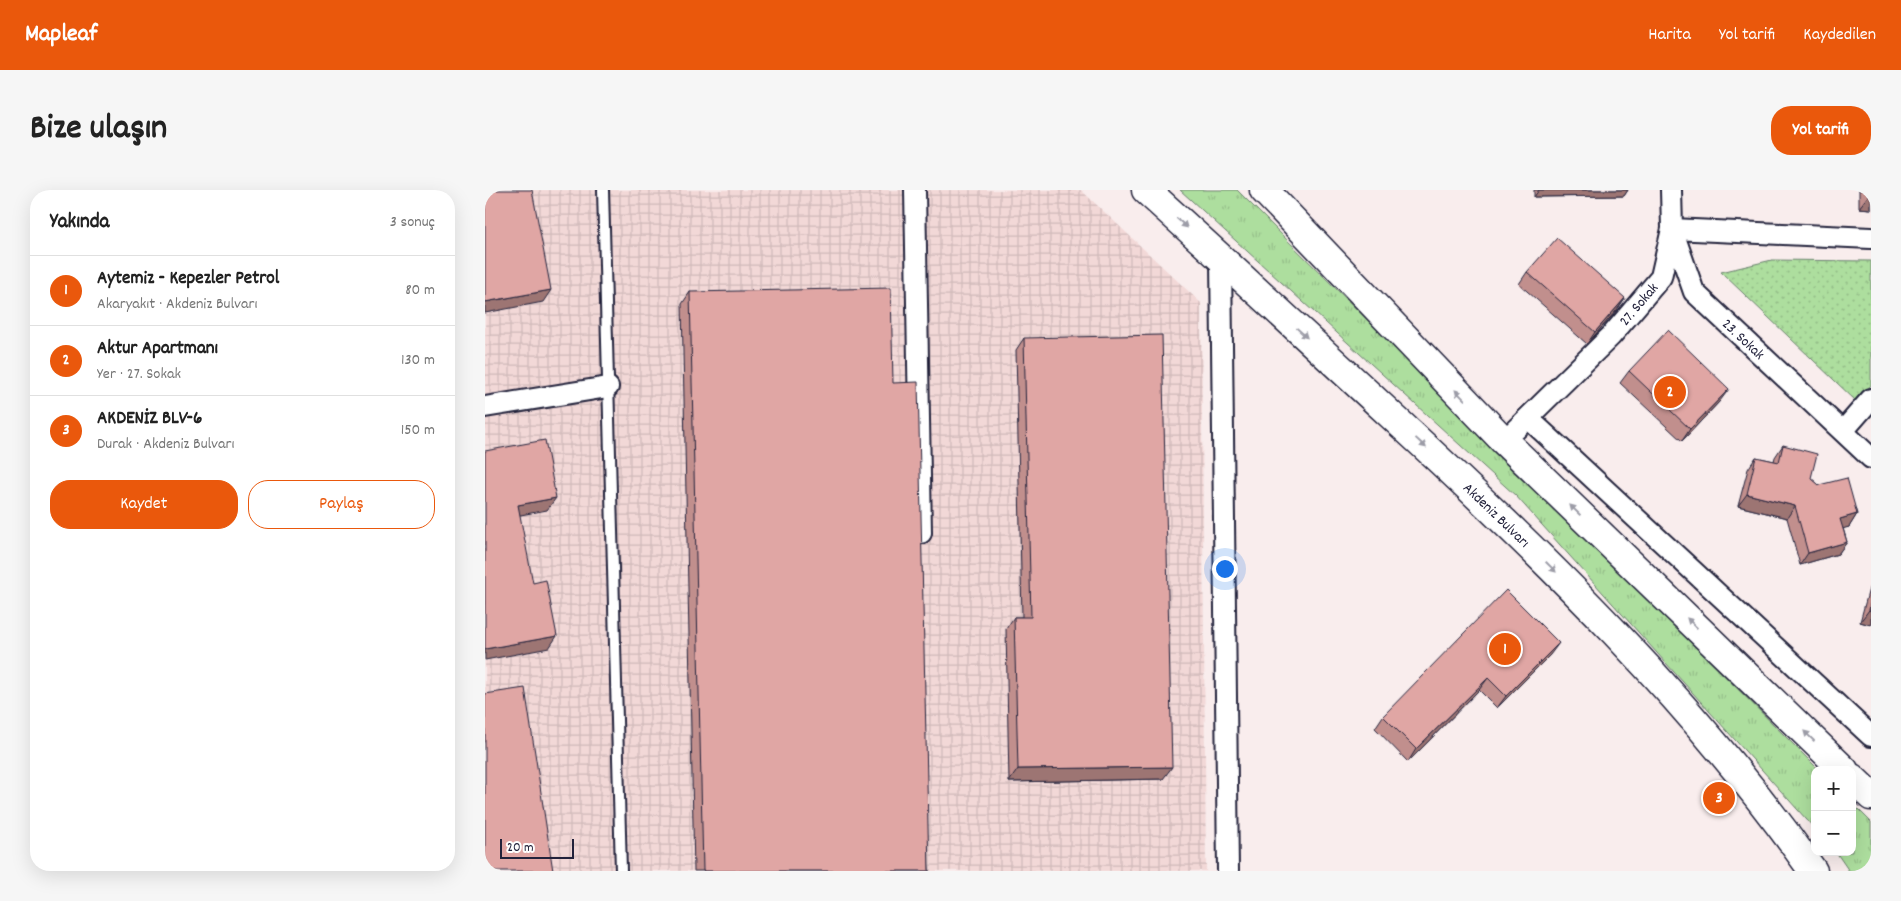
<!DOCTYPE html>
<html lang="tr">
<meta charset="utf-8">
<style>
:root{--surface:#fff;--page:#f6f6f6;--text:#222;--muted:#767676;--line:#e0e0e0;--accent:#ea580c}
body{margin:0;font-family:Dekko,sans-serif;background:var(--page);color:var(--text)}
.controls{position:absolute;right:15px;bottom:15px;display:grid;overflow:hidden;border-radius:10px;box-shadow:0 5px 20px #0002}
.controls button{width:45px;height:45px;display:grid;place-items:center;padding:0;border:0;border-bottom:1px solid var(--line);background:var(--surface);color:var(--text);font:25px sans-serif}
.scale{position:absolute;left:15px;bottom:12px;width:74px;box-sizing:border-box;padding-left:5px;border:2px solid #22223b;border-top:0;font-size:14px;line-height:18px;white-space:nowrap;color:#22223b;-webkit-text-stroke:4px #fff;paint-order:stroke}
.you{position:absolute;left:739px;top:378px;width:18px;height:18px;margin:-12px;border:4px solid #fff;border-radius:50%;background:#1a73e8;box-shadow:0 0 0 8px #1a73e833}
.badge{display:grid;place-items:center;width:32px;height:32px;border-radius:50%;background:var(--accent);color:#fff;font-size:16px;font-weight:700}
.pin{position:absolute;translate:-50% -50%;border:2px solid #fff;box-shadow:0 1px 5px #0006}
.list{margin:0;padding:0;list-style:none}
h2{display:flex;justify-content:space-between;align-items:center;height:65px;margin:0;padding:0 20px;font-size:21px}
h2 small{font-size:16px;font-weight:400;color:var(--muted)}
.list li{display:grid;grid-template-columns:32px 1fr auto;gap:15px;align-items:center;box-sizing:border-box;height:70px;padding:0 20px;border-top:1px solid var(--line)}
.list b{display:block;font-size:19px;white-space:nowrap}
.list p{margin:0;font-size:16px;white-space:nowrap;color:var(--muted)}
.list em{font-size:16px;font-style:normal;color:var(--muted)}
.actions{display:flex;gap:10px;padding:15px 20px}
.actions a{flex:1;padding:11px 0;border:1px solid var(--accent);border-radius:20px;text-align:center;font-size:18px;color:var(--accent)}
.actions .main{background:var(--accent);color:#fff}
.map{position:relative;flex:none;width:1386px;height:681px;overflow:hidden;border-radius:20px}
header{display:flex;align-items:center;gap:30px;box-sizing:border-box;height:70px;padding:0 25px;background:var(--accent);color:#fff}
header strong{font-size:24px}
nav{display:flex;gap:28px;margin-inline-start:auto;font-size:18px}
.intro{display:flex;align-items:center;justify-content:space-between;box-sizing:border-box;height:120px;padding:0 30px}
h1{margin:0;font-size:35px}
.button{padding:12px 22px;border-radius:20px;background:var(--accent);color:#fff;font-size:18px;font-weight:700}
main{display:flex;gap:30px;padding:0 30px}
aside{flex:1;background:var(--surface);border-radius:20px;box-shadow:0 5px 20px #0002}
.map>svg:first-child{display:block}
.industrial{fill:url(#industrial-grid)}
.grass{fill:url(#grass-tufts);stroke:#68806c}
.park{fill:url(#park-dots);stroke:#68806c}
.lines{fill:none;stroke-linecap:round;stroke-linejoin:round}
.lane-casing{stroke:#22223b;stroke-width:14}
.street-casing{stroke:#22223b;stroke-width:24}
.secondary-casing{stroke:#22223b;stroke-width:31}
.lane{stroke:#fff;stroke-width:10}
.street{stroke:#fff;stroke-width:20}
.secondary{stroke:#fff;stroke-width:28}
.wall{fill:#c18f8d;stroke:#22223b}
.shaded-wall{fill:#9d7473;stroke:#22223b}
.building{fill:#e0a6a4;stroke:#22223b}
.oneway{fill:#9c9ca7}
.labels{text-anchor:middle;stroke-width:4;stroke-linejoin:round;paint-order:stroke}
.street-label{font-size:15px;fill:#22223b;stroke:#fff}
</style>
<header>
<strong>Mapleaf</strong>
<nav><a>Harita</a><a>Yol tarifi</a><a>Kaydedilen</a></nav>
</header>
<div class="intro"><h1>Bize ulaşın</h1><a class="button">Yol tarifi</a></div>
<main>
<aside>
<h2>Yakında<small>3 sonuç</small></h2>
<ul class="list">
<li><span class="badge">1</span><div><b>Aytemiz - Kepezler Petrol</b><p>Akaryakıt · Akdeniz Bulvarı</p></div><em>80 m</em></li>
<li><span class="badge">2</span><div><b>Aktur Apartmanı</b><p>Yer · 27. Sokak</p></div><em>130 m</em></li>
<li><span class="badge">3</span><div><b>AKDENİZ BLV-6</b><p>Durak · Akdeniz Bulvarı</p></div><em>150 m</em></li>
</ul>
<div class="actions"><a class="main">Kaydet</a><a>Paylaş</a></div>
</aside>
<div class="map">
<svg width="1386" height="681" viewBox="0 0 1386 681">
<defs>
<pattern id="industrial-grid" width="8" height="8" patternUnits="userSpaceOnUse" patternTransform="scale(1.25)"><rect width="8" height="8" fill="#f2d8d7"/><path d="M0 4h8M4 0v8" fill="none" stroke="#cfb9b9"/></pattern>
<pattern id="grass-tufts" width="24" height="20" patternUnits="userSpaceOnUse" patternTransform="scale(1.25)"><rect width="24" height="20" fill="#adde9e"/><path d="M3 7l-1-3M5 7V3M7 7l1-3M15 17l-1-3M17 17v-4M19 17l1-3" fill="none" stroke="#95be89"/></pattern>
<pattern id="park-dots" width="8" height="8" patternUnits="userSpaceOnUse" patternTransform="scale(1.25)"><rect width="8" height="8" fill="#adde9e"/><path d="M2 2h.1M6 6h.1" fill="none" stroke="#95be89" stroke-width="1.8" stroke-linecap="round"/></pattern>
</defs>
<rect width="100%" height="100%" fill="#f9eded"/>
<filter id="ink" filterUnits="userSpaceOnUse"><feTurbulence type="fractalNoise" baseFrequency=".02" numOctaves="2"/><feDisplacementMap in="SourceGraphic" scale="10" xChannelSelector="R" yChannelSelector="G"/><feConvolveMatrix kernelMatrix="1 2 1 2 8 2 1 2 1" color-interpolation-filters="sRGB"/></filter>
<g filter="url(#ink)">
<path class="industrial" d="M0,0h596l120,113 5,568h-721z"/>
<g class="grass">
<path d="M695,0h57l582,580h-4v59l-299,-333z"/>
<path d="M1367,613l19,19v49h-22l-13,-19h16z"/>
</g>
<path class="park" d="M1287,70l99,1v124l-14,17 -136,-130z"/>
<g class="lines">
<g class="lane-casing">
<path id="lane" d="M118,0l18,681"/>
</g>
<g class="street-casing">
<g id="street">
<path d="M430,0l6,343"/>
<path id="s1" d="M1186,0l1,39 22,63 177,166"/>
<path d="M736,68l7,613"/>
<path d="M0,217l123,-20"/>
<path d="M1043,228l343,318"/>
<path d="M1358,241l28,-32"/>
<path id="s2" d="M1019,251l107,-105 50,-59 11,-48 199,9"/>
</g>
</g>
<g class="secondary-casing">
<g id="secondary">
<path id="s3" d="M661,0c83,75 165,151 247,227 152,140 301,285 420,454"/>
<path d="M779,0l240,251 340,329"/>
<path d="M1367,588l19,18"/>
</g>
</g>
<use href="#lane" class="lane"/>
<use href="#street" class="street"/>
<use href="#secondary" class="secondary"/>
</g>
<g class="wall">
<path d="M1049,0h94l-4,6 -90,1z"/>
<path d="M1374,0h12v19l-12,-1z"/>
<path d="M1042,82l90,38 -30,34 -68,-60z"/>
<path d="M205,102l203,91 36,488h-235l-12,-567z"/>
<path d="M539,148l139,441 -154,3 -3,-153 8,-12h8l-6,-267z"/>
<path d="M1144,181l91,30 -38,40 -62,-58z"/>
<path d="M1298,255l28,33 8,7 38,29 -8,13 -6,1 4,14 -9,12 -38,11 -13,-47 -49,-12 10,-37 8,-12 18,4 1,-4z"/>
<path d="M1386,393v42l-11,-3 10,-37z"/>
<path d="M1065,465l-53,53 -18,-18 -71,72 -33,-34 8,-12z"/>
</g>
<g class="shaded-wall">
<path d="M1054,0h89l-4,6 -90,1z"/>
<path d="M1386,2v17l-12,-1z"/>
<path d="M66,100l-8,12 -58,11v-11z"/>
<path d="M1140,108l-8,12 -30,34 8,-12z"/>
<path d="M1244,199l-9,12 -38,40 8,-12z"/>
<path d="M1262,304l48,12 -8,12 -49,-12z"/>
<path d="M71,308l-9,12 -37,7 8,-12z"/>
<path d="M1372,324l-8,13 -17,5 8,-13z"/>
<path d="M1362,352l-9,12 -38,11 8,-12z"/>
<path d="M1384,420h2v15l-11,-3z"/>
<path d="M72,446l-8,12 -64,12v-11z"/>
<path d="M1074,453l-9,12 -53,53 9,-12z"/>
<path d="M1003,488l-9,12 -71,72 8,-13z"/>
<path d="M687,577l-9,12 -154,3 9,-13z"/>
</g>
<g class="building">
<path d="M0,0h47l19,100 -66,12z"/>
<path d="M1072,48l68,60 -30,34 -68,-60z"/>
<path d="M406,98l2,95 25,-1 11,489h-226l-13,-579z"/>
<path d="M1183,140l61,59 -39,40 -61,-58z"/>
<path d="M677,145l10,432 -154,2 -4,-152h17l-7,-279z"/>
<path d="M60,250l11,58 -38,7 15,78 13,-3 11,56 -72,13v-198z"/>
<path d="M1298,255l34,9 -6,24 8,7 28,-7 10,36 -17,5 7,23 -39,11 -13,-47 -48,-12 9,-37 23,5z"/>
<path d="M1021,400l53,53 -53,53 -18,-18 -72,71 -33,-33z"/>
<path d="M1386,411v9h-2z"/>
<path d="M40,498l28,183h-68v-177z"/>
</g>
<defs><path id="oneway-solid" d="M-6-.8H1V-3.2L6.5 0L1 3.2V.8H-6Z" transform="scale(1.25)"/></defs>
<g class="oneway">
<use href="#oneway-solid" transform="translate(697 33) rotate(42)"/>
<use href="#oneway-solid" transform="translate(817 143) rotate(43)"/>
<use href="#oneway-solid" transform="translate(975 205) rotate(-134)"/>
<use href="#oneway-solid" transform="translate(936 253) rotate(43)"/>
<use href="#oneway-solid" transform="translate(1090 320) rotate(-136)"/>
<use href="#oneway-solid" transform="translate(1066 377) rotate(45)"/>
<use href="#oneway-solid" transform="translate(1207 433) rotate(-136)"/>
<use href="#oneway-solid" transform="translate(1324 546) rotate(-136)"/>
</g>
</g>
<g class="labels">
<g class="street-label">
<text dy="5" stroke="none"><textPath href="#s2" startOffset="192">27. Sokak</textPath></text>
<text dy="5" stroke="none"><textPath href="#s1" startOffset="174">23. Sokak</textPath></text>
<text dy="5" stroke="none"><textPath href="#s3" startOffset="478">Akdeniz Bulvarı</textPath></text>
</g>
</g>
</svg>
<div class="controls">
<button>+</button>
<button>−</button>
</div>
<div class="scale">20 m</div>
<div class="you"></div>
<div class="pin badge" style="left:1020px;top:459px">1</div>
<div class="pin badge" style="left:1185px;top:202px">2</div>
<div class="pin badge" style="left:1234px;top:608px">3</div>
</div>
</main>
